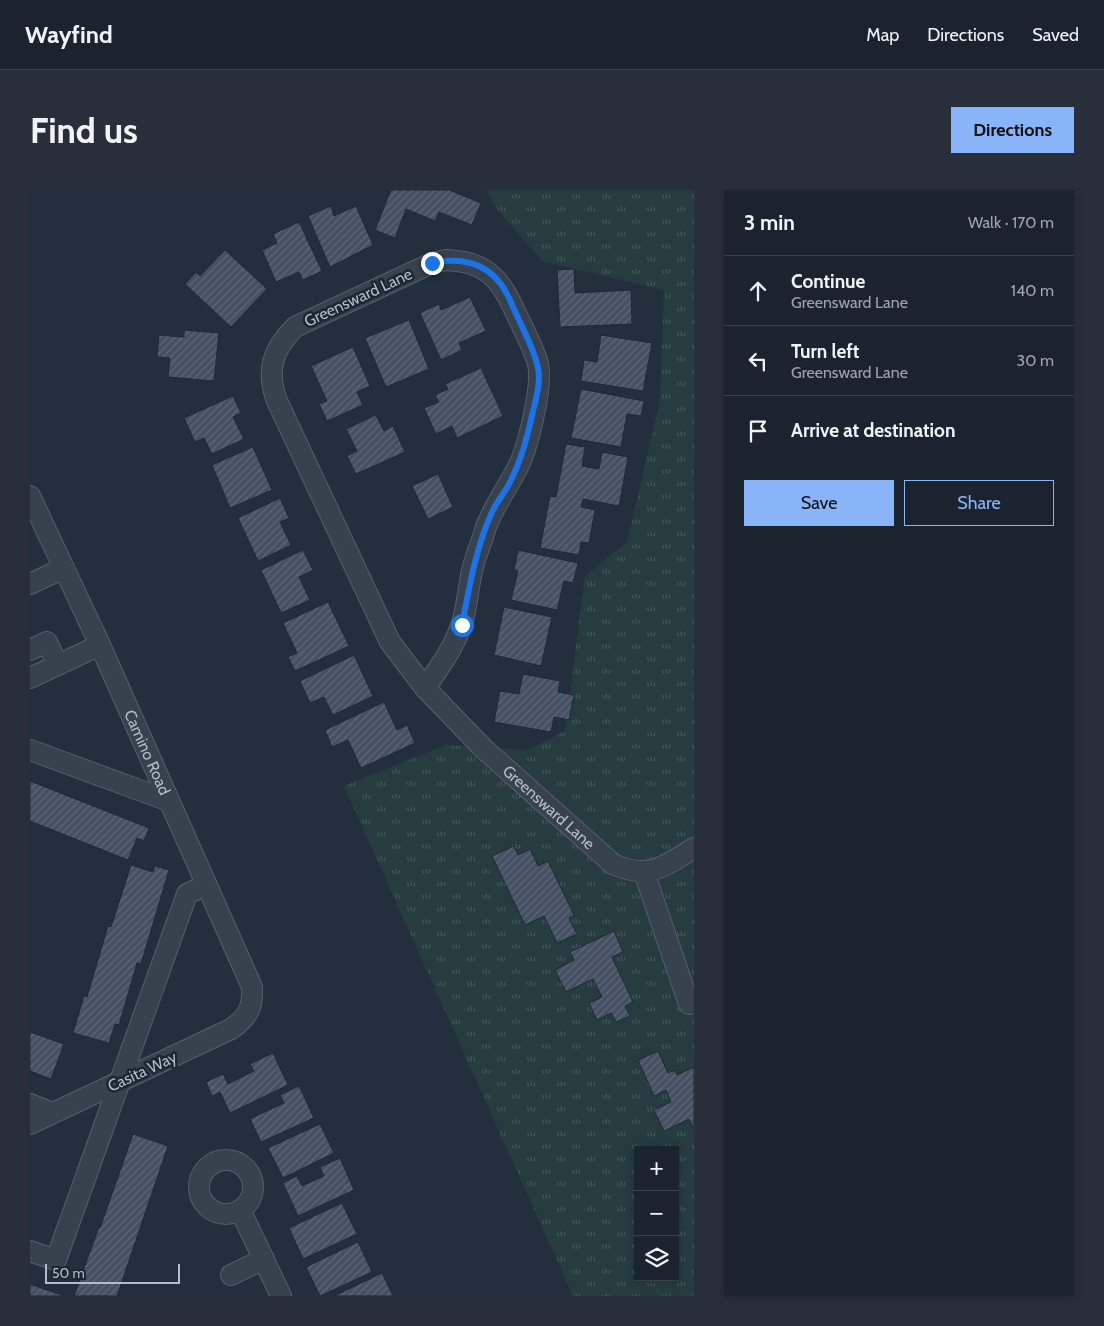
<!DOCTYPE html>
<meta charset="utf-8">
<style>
:root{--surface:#1b232e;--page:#282f3a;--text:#f1f3f6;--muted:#a0a4aa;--line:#39404a;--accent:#8ab4f8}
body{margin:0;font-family:Cabin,sans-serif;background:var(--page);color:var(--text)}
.controls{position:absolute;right:15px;bottom:15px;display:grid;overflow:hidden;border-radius:0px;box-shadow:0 2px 8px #0003}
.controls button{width:45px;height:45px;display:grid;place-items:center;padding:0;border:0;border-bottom:1px solid var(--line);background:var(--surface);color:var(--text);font:25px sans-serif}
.scale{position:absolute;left:15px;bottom:12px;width:135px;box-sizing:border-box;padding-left:5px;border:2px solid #b4bcc9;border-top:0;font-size:14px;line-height:18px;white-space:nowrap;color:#b4bcc9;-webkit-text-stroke:4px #1d2633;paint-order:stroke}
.stop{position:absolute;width:15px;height:15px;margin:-11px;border:4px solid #1a73e8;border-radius:50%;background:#fff}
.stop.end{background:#1a73e8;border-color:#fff;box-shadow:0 1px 5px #0008}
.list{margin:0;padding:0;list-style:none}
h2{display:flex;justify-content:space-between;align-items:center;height:65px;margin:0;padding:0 20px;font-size:21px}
h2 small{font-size:16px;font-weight:400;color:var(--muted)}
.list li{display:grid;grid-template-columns:32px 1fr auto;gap:15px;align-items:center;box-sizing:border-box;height:70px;padding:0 20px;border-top:1px solid var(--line)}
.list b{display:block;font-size:19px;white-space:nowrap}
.list p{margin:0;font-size:16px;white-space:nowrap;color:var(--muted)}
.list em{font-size:16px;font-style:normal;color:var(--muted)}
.actions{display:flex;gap:10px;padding:15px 20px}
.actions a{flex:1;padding:11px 0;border:1px solid var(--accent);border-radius:0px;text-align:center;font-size:18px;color:var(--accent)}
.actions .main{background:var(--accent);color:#111}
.icon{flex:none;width:28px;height:28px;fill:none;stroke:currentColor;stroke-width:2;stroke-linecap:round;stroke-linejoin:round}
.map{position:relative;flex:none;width:664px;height:1106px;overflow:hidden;border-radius:0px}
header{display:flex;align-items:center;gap:30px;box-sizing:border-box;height:70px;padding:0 25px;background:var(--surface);border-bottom:1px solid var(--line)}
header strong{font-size:24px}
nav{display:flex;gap:28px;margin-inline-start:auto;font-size:18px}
.intro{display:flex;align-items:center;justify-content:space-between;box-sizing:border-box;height:120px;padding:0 30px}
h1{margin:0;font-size:35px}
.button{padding:12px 22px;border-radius:0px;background:var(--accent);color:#111;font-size:18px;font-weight:700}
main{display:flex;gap:30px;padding:0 30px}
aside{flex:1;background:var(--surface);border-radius:0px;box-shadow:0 2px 8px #0003}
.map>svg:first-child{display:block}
.grass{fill:url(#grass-tufts);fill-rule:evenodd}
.building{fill:url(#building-hatch);stroke:#1f2835}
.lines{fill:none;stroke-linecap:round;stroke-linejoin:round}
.minor-casing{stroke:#565f6c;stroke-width:22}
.minor{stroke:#38414e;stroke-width:20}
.route{stroke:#1a73e8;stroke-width:6}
.labels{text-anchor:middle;stroke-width:5;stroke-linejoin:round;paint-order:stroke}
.street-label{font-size:16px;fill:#b4bcc9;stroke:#1d2633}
</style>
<header>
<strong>Wayfind</strong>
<nav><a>Map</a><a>Directions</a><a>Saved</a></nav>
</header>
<div class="intro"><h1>Find us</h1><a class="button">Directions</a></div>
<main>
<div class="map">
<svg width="664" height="1106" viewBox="0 0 664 1106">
<defs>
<pattern id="grass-tufts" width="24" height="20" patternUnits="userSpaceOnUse" patternTransform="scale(1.25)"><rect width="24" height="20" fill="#263c3f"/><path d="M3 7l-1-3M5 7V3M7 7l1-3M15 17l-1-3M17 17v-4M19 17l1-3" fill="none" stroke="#435659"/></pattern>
<pattern id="building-hatch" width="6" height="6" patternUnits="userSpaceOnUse" patternTransform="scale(1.25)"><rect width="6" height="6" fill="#455162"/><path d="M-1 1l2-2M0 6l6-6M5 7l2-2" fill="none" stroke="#5d6877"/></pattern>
</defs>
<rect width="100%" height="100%" fill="#242f3e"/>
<path class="grass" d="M457,0h207v1106h-121l-229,-510 102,-41 82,5 37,-19 20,-155 42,-34 33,-142 4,-110 -122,-29 -46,-53zM608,960h37v127h-37z"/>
<g class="building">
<path d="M361,0h58l32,13 -9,22 -33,-13 -4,9 -29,-12 -11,29 -20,-8z"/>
<path d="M301,16l3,10 22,-10 17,39 -43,22 -22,-51z"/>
<path d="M269,32l23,49 -19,9 -4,-8 -23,10 -14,-32 15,-7 -4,-9z"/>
<path d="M195,60l42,39 -36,38 -46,-43 11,-12 4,4z"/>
<path d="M544,79l1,24 56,-3 1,34 -72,3 -3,-57z"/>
<path d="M440,107l16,34 -27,12 3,7 -21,10 -21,-47 19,-9 2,6z"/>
<path d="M379,130l20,49 -43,18 -21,-49z"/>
<path d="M154,140l35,3 -5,48 -46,-4 2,-19 -13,-1 2,-22 25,2z"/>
<path d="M571,145l51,8 -9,48 -62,-10 3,-21 13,2z"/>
<path d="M323,157l17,39 -13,6 6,13 -36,16 -8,-17 8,-3 -16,-35z"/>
<path d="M451,178l22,48 -46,22 -5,-12 -16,8 -12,-26 15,-6 -4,-7 13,-6 -3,-5z"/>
<path d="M551,199l63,12 -3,15 -14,-2 -6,33 -50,-9z"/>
<path d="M203,206l8,17 -8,4 11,22 -32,15 -8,-16 -9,4 -11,-24z"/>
<path d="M346,225l8,16 9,-5 12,26 -49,22 -9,-18 10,-5 -11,-22z"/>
<path d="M536,254l19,3 -3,19 17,3 3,-17 26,5 -9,49 -36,-7 -2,8 14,3 -6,33 -8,-1 -2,13 -39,-7 10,-52 6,1z"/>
<path d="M223,257l19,43 -42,18 -18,-43z"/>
<path d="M408,284l15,33 -25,12 -16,-33z"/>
<path d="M250,308l9,20 -9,4 11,23 -33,16 -20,-43z"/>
<path d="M273,360l10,20 -14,7 11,23 -29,13 -20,-43z"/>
<path d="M488,360l60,13 -5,20 -9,-2 -7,29 -46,-10 7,-29 -4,-1z"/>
<path d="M298,412l21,44 -54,25 -7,-14 9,-4 -14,-30z"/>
<path d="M474,417l48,10 -11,49 -47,-11z"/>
<path d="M324,465l19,41 -40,19 -9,-18 -14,6 -10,-22z"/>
<path d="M493,484l37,7 -2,11 16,3 -5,25 -15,-3 -3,15 -57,-10 6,-31 19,3z"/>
<path d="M354,512l13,28 10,-5 8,18 -54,25 -13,-28 -16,7 -7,-17z"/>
<path d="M0,591l119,47 -5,13 -7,-3 -9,22 -98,-39z"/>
<path d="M484,656l4,9 12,-6 8,17 10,-5 26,54 -5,3 8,16 -20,9 -13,-27 -19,9 -33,-69z"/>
<path d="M101,675l22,7 2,-6 14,4 -28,94 -4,-1 -18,62 -4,-1 -6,19 -36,-10 11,-37 3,1 21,-71 3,1z"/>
<path d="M584,741l9,21 -11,5 21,45 -8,4 5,10 -14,6 -5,-9 -14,7 -8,-17 13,-6 -9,-18 -27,13 -11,-22 19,-10 -4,-8z"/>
<path d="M0,842l34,12 -13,35 -21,-8z"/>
<path d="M628,861l10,22 7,-3 2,5 17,-8v62l-5,-10 -25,12 -10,-21 17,-8 -5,-12 -12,6 -16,-36z"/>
<path d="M243,863l15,32 -58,28 -10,-21 -8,4 -6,-14 17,-8 5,10 26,-13 -4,-7z"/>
<path d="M269,896l15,32 -53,24 -11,-23 34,-16 -4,-8z"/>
<path d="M290,934l14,29 -51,25 -15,-30z"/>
<path d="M103,944l35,12 -51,150h-43l25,-69 1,1z"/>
<path d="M310,968l14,32 -56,26 -15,-33 14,-7 5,10 22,-10 -4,-9z"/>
<path d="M312,1013l15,31 -54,25 -14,-31z"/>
<path d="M328,1052l14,30 -52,24 -14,-29z"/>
<path d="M352,1083l11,23h-59z"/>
<path d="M0,1094l14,5 21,7h-35z"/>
</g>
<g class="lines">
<g class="minor-casing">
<g id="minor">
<path d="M416,70c37,1 53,16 68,49 7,16 20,39 24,55 5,22 -10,83 -20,103 -11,21 -24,39 -32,60 -4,15 -11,29 -14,44 -4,18 -5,38 -11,55 -8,23 -22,42 -36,62l-35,-46 -113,-241c-11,-30 -5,-51 18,-74l137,-64z"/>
<path id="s1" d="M0,306l70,149 152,342c1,21 -4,30 -21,42l-201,95"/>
<path d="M0,394l34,-16"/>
<path d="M0,460l17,-8 11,23"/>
<path d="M0,488l70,-33"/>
<path id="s2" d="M395,498l59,61 129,115c36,16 50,3 81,-16"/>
<path d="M0,560l139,51"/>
<path d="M614,682l45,132"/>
<path d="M0,914l23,9"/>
<circle cx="196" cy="997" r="27"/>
<path d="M209,1021l6,9 36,76"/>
<path d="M0,1061l26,9 131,-366 19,-9"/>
<path d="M201,1085l33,-16"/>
</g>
</g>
<use href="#minor" class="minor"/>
</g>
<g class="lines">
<path class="route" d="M402,73c35,-7 63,3 78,37 8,20 29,56 29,77 0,12 -3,23 -6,34 -6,27 -12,51 -25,75 -5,9 -12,17 -16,26 -16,35 -23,76 -30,113"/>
</g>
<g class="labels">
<g class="street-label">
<text transform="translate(328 107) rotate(-25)" y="6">Greensward Lane</text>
<text dy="6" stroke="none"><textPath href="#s1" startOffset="282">Camino Road</textPath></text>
<text dy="6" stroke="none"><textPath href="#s2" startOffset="172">Greensward Lane</textPath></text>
<text transform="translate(112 881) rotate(-25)" y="6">Casita Way</text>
</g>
</g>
</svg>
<div class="controls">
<button>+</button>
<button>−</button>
<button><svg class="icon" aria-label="layers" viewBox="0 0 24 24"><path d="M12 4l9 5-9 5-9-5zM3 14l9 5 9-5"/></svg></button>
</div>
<div class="scale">50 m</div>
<div class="stop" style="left:432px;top:435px"></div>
<div class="stop end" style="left:402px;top:73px"></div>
</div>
<aside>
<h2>3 min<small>Walk · 170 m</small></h2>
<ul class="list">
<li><svg class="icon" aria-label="ahead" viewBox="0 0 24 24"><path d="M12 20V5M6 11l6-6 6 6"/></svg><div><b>Continue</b><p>Greensward Lane</p></div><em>140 m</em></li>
<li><svg class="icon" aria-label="left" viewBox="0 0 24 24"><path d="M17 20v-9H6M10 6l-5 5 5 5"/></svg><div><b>Turn left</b><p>Greensward Lane</p></div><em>30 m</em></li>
<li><svg class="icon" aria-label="arrive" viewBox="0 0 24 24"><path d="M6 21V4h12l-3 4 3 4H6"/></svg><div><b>Arrive at destination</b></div></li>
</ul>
<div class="actions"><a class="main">Save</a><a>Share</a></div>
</aside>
</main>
